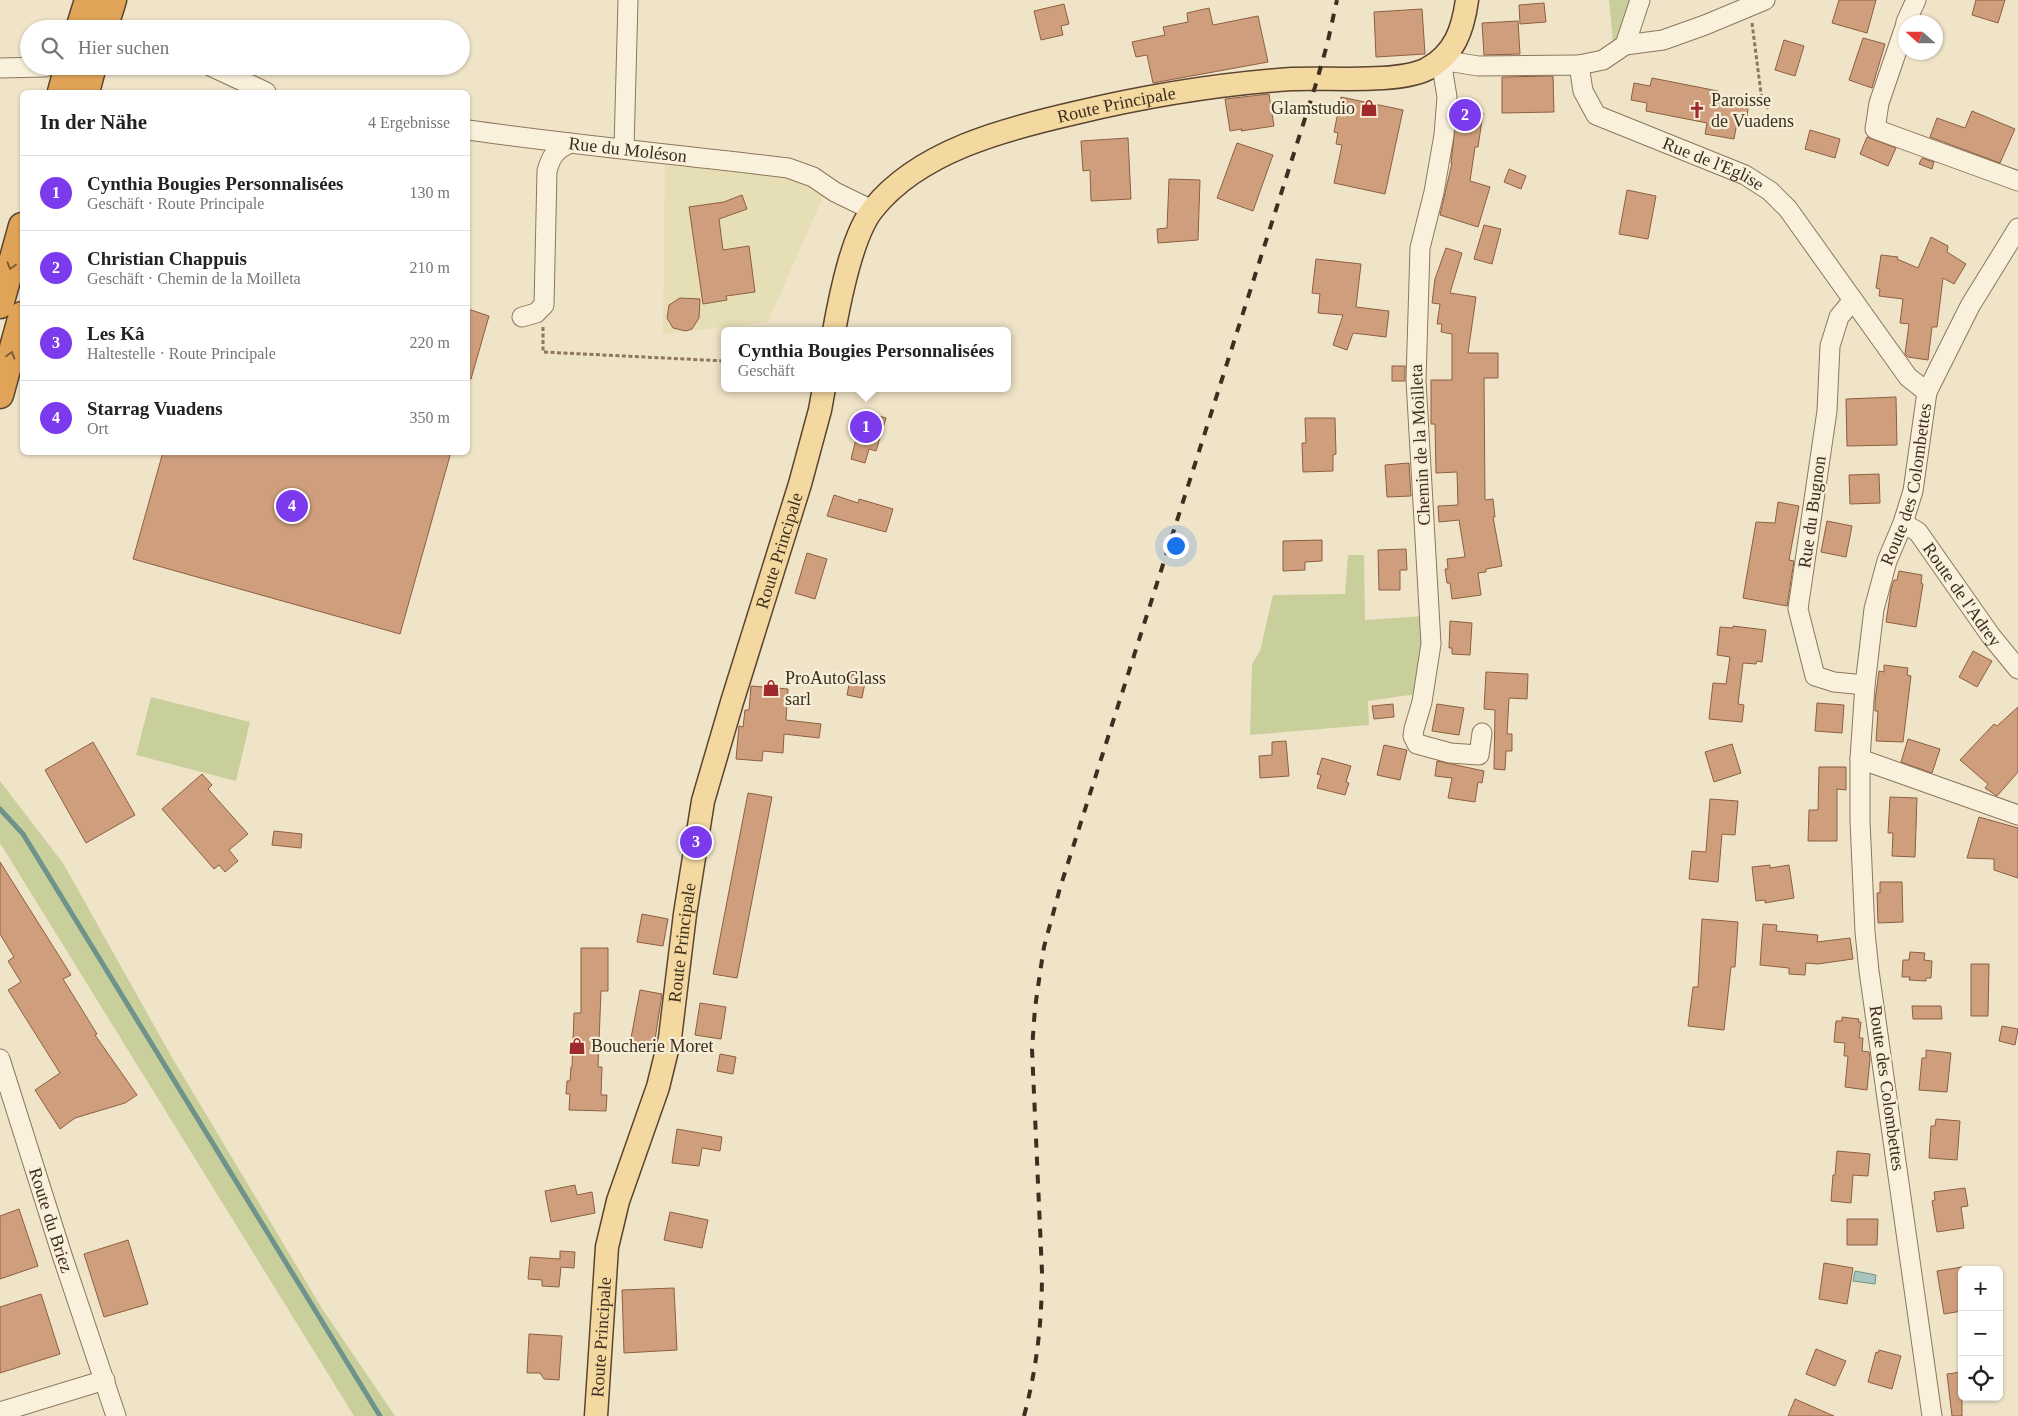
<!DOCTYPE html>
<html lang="de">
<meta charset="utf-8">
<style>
:root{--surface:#fff;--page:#f6f6f6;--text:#222;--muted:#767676;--line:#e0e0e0;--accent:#7c3aed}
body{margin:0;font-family:"Times New Roman",serif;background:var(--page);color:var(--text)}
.controls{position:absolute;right:15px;bottom:15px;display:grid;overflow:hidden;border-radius:8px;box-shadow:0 1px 4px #0004}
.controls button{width:45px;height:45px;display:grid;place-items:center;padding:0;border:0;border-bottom:1px solid var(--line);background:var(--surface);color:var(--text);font:25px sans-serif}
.compass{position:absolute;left:1898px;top:15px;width:45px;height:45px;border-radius:50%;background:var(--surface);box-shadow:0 1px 4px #0004;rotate:291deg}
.you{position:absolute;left:1175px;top:545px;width:18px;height:18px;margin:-12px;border:4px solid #fff;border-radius:50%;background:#1a73e8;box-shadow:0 0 0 8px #1a73e833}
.badge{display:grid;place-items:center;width:32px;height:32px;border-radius:50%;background:var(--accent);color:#fff;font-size:16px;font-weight:700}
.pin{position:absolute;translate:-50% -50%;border:2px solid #fff;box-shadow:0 1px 5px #0006}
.popup{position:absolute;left:721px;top:327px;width:290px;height:65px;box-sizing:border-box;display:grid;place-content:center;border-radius:8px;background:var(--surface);filter:drop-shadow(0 1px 4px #0005);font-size:16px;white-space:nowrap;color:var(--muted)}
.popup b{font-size:19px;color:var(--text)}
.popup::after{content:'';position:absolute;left:50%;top:100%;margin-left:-10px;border:10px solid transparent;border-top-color:var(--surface)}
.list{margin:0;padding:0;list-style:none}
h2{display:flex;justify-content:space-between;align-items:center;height:65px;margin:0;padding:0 20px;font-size:21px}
h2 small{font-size:16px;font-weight:400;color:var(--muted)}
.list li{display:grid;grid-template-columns:32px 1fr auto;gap:15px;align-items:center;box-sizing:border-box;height:75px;padding:0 20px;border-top:1px solid var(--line)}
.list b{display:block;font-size:19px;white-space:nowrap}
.list p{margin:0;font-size:16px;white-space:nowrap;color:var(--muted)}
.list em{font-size:16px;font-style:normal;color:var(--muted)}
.icon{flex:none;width:28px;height:28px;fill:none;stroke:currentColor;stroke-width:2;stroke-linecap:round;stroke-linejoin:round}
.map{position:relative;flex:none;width:2018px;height:1416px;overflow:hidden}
.search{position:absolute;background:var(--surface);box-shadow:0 1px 4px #0004;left:20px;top:20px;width:450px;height:55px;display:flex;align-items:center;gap:12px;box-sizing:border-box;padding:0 18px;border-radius:28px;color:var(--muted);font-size:19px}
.panel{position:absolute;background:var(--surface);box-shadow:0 1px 4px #0004;left:20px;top:90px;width:450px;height:365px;border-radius:8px}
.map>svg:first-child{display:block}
.farmland{fill:#e6deb5}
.green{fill:#c9cf9b}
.water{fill:#a9c4bc;stroke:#6f938a}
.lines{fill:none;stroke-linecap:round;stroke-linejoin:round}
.stream{stroke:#6f938a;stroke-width:5}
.building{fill:#cf9f7d;stroke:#8d5f41}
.minor-casing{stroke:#8d765c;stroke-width:21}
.major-casing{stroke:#5b4430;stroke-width:25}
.highway-casing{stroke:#5b4430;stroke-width:29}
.path{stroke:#8d765c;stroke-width:3;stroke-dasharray:4 2.5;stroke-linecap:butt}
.minor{stroke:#faf1dc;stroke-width:19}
.major{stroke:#f3d9a0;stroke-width:22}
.highway{stroke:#e0a458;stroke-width:26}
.rail{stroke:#3d2e20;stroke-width:4;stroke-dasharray:9 9;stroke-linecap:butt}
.oneway{stroke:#7e5d36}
.labels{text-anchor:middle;stroke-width:4.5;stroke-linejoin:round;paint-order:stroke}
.poi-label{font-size:18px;fill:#3d2e20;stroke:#f7eed8;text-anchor:start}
.street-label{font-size:18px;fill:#3d2e20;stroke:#f7eed8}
</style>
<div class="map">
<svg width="2018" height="1416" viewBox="0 0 2018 1416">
<rect width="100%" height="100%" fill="#f0e4c8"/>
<path class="farmland" d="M665,153l123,15 47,24 -13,7 -54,123 -105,12z"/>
<g class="green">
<path d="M1609,0h21v2l-10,37 -7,3z"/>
<path d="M1348,555h16l1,65 59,-4 -7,78 -49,7 1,24 -119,10 2,-71 8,-13 13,-56 72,-1z"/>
<path d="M151,697l99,25 -14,59 -100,-26z"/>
<path d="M0,781l63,82 107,191 153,256 72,106h-41l-354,-573z"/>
</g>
<path class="water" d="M1855,1271l21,4 -1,9 -22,-3z"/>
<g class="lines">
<path class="stream" d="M0,809l23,25 357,582"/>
</g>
<g class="building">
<path d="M1839,0h37l-9,33 -35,-10z"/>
<path d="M1976,0h29l-7,23 -26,-8z"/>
<path d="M1544,3l2,19 -26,2 -1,-19z"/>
<path d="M1064,4l5,20 -8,2 2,9 -22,5 -7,-29z"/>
<path d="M1209,8l4,17 45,-9 10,46 -115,21 -6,-28 -11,2 -4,-15 33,-7 -2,-8 25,-5 -1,-9z"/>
<path d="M1422,9l3,45 -49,3 -2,-45z"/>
<path d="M1518,21l2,33 -36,1 -2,-32z"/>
<path d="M1863,38l22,6 -13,44 -23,-8z"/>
<path d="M1784,40l20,6 -9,30 -20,-6z"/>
<path d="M1553,76l1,36 -52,1v-36z"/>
<path d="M1652,78l66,13 -1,5 25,5 6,7 -1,10 -10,5 -3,16 -29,-5 2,-11 -61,-12 1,-8 -16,-3 3,-17 16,3z"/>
<path d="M1269,94l5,32 -33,5 1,-2 -12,2 -5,-32z"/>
<path d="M1341,97l62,13 -18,84 -51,-11 8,-38 -6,-1 2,-11 -4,-1z"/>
<path d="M1457,110l26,3 -5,34h-3l-5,34 20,6 -12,40 -38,-12 12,-52h-1z"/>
<path d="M1972,111l43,18 -15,34 -70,-26 7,-19 28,10z"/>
<path d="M1810,130l30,9 -5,19 -30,-9z"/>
<path d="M1867,137l29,11 -8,18 -28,-12z"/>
<path d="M1128,138l3,61 -40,2 -1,-31 -7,1 -2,-30z"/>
<path d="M1237,143l36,12 -20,56 -36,-13z"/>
<path d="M1922,158l12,4 -2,7 -13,-5z"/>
<path d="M1509,169l17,7 -5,13 -17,-7z"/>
<path d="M1169,179l31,1 -2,60 -40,3 -1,-14 10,-1z"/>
<path d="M1627,190l29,6 -8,43 -29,-5z"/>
<path d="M742,195l5,14 -28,10 4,31 26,-4 6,46 -29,4 1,4 -24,4 -14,-97 35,-5z"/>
<path d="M1484,225l17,4 -9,35 -18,-5z"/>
<path d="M1931,237l17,9 -1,6 19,12 -12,20 -11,-6 -6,49h-5l-4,33 -20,-3 -3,-3 4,-30 -9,-1 3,-24 -24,-3 1,-7 -4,-1 5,-33 17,2 -1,2 21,9z"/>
<path d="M1446,248l16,5 -12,40 26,4 -8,56h30v25h-14l1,122 8,-1 2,18h-2l9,49 -16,3v3l-8,1 3,22 -29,4 -2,-16h-3l-2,-14h3l-1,-10 18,-2 -6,-37 -20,2 -1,-16 20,-1 -1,-33 -21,1 -1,-49h-4v-44h21v-46l-11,-2 1,-8h-5l3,-20 -8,-1 3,-24z"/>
<path d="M1316,259l45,5 -5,43 33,4 -3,26 -33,-4 -6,17 -14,-5 10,-30 -25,-2 2,-19 -8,-1z"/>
<path d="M680,298l20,1 -1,19 -7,11 -6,2 -13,-3 -6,-10 2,-13z"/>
<path d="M468,309l21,7 -18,63h-3z"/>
<rect x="1392" y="366" width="13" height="15"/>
<path d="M1896,397l1,48 -50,1 -1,-47z"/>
<path d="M863,411l23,7 -10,33 -7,-2 -4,14 -14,-4z"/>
<path d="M1305,418h30l1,36 -3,1v16l-30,1 -1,-29h4z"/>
<path d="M163,452h288l-51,182 -267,-75z"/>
<path d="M1409,463l2,33 -24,1 -2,-32z"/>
<path d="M1879,474l1,29 -30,1 -1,-29z"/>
<path d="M834,495l24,8 1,-4 34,10 -7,23 -59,-16z"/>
<path d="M1778,502l21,4 -10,54 5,1 -7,45 -44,-8 13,-76 19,1z"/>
<path d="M1827,521l25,5 -6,31 -25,-5z"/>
<path d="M1322,540v21l-17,1v8l-22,1v-30z"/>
<path d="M1406,549l1,21h-7v20h-21l-1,-40z"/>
<path d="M807,553l20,6 -12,40 -20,-6z"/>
<path d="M1899,571l23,4 -1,8 2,1 -7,43 -30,-5 5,-33 3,-9h3z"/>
<path d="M1450,621l22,2 -2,32 -18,-1v-6h-3z"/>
<path d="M1733,626l33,4 -4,32 -5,-1 -1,3 -13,-1 -5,41 6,1 -2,17 -33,-3 4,-36 13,1 4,-27 -13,-2 3,-28 13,1z"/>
<path d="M1973,651l19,10 -15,26 -18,-10z"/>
<path d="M1884,665l24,3 -1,7 4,1 -8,66 -27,-1 2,-30h-3v-10l4,-30 5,1z"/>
<path d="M1486,672l42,2 -1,25 -18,-1 -2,36h5v17h-6l-1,19 -11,-1 1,-59 -11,-1z"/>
<path d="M851,674l15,3 -4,21 -15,-3z"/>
<path d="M751,686l37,3 -2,31 35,4 -2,14 -35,-4 -1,19 -20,-2 -1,10 -26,-2 3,-33 4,1 2,-17h4z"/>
<path d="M1817,703l27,2 -2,28 -27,-2z"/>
<path d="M1393,704l1,13 -20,2 -2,-13z"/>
<path d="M1437,704l27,4 -5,27 -27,-4z"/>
<path d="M2018,707v65l-21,24 -12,-8 3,-4 -28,-24 34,-36 3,2z"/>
<path d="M1908,739l32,10 -8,24 -31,-11z"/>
<path d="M1286,741l3,35 -29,2 -1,-22 13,-1v-13z"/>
<path d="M93,742l42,73 -49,28 -41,-73z"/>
<path d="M1732,744l9,29 -27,9 -9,-30z"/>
<path d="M1384,745l23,5 -7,30 -23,-5z"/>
<path d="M1322,758l29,8 -5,16 3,1 -4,12 -28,-7 4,-13 -4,-1z"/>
<path d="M1437,761l47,10 -2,12 -4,-1 -3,20 -27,-4 4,-20 -17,-2z"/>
<path d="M1819,767h27v23l-9,-1v52h-29l1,-31h9z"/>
<path d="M202,774l10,11 -4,4 40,45 -19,16 9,11 -13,11 -6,-7 -5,4 -52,-60z"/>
<path d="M748,793l24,4 -35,181 -24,-4z"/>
<path d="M1890,797l27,1 -2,59 -23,-1 1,-23h-5z"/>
<path d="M1710,799l28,2 -3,34 -13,-1 -4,48 -29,-3 3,-28 14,1z"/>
<path d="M1979,817l39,11v50l-24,-8v-11l-27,-1z"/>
<path d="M274,831l28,3 -1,14 -29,-3z"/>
<path d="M0,862l71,113 -8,4 34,55 -2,1 42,60 -12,8 -50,15 -15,11 -25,-39 25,-17 -52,-83 13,-8 -13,-21 6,-4 -14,-23z"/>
<path d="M1770,865v3l19,-3 5,33 -29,5v-3l-9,1 -4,-34z"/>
<path d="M1880,882h22l1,40 -25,1 -1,-30h3z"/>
<path d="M642,914l26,5 -5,27 -26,-4z"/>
<path d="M1702,919l36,3 -3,45h-4l-7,63 -36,-4 5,-39h5z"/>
<path d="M1763,924l14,1 -1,6 42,4 -1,7 33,-4 3,21 -35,5 -12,-1 -1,12 -16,-1v-6l-29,-3z"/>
<path d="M581,948h27v43h-7l-3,76h4l-1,28h6l-1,16 -37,-1 1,-16h-4l1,-13h3l1,-14h1l2,-54h7z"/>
<path d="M1910,952l15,1 -1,7 8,1 -1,17h-5v3l-17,-1 1,-3h-8l1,-17h6z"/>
<path d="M1971,964h18l-1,52h-17z"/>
<path d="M640,990l22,4 -9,59 -24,-4z"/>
<path d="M700,1003l26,4 -5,32 -26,-4z"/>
<path d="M1912,1006h29l1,13h-29z"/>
<path d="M1842,1017l17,2 -1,3h3l-2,16h4l-1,13 7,1 1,7 -3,31 -22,-3 3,-31h-4l1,-13 -11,-1 2,-21h6z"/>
<path d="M2002,1026l16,3 -3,16 -16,-4z"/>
<path d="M1926,1050l25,3 -4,39 -28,-2 3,-32h4z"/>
<path d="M720,1054l16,3 -3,17 -16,-3z"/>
<path d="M1936,1119l24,2 -3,39 -28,-2 2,-32h4z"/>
<path d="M677,1129l45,8 -2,14 -18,-3 -3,18 -27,-3z"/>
<path d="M1837,1151l33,3 -2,22 -15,-1 -2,28 -20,-2 2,-26h2z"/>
<path d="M575,1185l2,10 15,-3 3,21 -44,9 -6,-31z"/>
<path d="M1965,1188l3,18 -7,1 3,21 -27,4 -5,-31 3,-1 -1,-8z"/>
<path d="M19,1209l19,57 -38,13v-63z"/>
<path d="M670,1212l38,8 -6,28 -38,-8z"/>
<path d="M1847,1219h31l-1,26h-30z"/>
<path d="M128,1240l20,64 -44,13 -20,-63z"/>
<path d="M560,1251l15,1 -1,16 -13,-1 -2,20 -17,-1v-6l-14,-1 2,-22 30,2z"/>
<path d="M1824,1263l29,5 -6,36 -28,-5z"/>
<path d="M1962,1267v44l-18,3 -7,-43z"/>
<path d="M674,1288l3,62 -53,3 -2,-63z"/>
<path d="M41,1294l19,60 -60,19v-66z"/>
<path d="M529,1334l33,2 -3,44 -15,-1 -4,-6h-13z"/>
<path d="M1816,1349l30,12 -11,25 -29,-12z"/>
<path d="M1879,1350l22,6 -9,33 -24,-7 8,-30 2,1z"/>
<path d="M1962,1372v44h-10l-5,-42z"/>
<path d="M1795,1399l39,17h-46z"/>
</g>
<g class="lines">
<g class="minor-casing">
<g id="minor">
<path d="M1906,22l10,-22"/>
<path d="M1906,24l-27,79 -4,26 143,52"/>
<path d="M1625,45l38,-5 42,-15 60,-25"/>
<path d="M1579,65l24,-5 22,-15 15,-45"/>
<path d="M210,66l56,26"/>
<path d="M0,68l45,-1"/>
<path id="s1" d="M468,130c106,15 213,25 320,38l25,9 22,15 37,18"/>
<path d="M624,148l4,-148"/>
<path d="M1853,300l-14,17 -9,29 -3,65 -29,198 17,67 19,6 31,3"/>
<path d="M522,317l14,-4 8,-8 3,-134c4,-15 9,-22 24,-28"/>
<path id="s2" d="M1903,523l15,9 73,104 27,33"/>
<path id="s3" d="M1482,733l-3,22 -29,-2 -33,-9 -4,-8 1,-7 8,-27 9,-58 -15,-264 4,-132 14,-56 10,-57 3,-38 -6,-37 37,6 101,-1 4,26 13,24 149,60 25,16 18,18 120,168 19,15"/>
<path d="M1860,759l158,56"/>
<path id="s4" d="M0,1059l62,196 54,161"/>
<path d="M0,1412l105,-32"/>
<path id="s5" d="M1932,1416l-63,-445 -4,-39 -5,-111v-62l5,-74 9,-76 13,-48 16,-38 10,-32 14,-99 43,-86 48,-78"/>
</g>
</g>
<g class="major-casing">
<g id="major">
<path id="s6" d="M834,331c6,-33 18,-96 39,-122 46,-58 132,-80 202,-96 71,-17 144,-29 217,-34 35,-2 105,5 135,-10 28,-15 36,-40 40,-69"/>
<path id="s7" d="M596,1416l11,-169 11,-46 40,-114 12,-49 15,-124 18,-113 29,-99 68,-218 20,-74 4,-22"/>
</g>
</g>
<g class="highway-casing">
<g id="highway">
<path d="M79,29l9,-29"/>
<path d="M104,29l9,-29"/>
<path d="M61,92l7,-26"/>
<path d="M86,92l7,-26"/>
<path d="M0,305l22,-79"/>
<path d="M0,395l22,-80"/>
</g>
</g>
<g class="path">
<path d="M1752,23l10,78 7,8"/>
<path d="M543,327v25l182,9"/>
</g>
<use href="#minor" class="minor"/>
<use href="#major" class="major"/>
<use href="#highway" class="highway"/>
<path class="rail" d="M1024,1416c13,-48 18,-95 18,-144l-10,-223 3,-41 5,-35 4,-26 16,-59 255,-801 12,-42 10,-45"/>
</g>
<defs><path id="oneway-chevron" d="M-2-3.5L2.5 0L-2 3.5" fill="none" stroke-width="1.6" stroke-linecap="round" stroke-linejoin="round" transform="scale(1.25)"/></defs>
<g class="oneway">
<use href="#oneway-chevron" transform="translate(11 266) rotate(106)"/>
<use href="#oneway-chevron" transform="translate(11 355) rotate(-74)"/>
</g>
<defs>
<g id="shop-bare" transform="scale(1.35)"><path d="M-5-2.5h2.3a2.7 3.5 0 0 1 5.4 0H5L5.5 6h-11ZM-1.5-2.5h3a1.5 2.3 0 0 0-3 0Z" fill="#9e2a2b" stroke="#f7eed8" stroke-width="2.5" paint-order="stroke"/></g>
<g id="church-bare" transform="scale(1.35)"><path d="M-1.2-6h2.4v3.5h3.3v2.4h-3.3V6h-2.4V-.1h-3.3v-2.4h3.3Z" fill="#9e2a2b" stroke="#f7eed8" stroke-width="2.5" paint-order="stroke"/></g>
</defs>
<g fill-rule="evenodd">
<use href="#shop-bare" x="1369" y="108"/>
<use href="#church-bare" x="1697" y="110"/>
<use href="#shop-bare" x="771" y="688"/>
<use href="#shop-bare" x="577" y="1046"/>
</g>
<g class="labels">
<g class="poi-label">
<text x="1711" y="106">Paroisse<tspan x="1711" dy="21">de Vuadens</tspan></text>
<text x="1355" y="114" text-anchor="end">Glamstudio</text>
<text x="785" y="684">ProAutoGlass<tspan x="785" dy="21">sarl</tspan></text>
<text x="591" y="1052">Boucherie Moret</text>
</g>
<g class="street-label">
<text dy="6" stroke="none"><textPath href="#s6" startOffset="399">Route Principale</textPath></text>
<text dy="6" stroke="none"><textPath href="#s1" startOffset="161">Rue du Moléson</textPath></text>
<text dy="6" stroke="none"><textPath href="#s3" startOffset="1095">Rue de l'Eglise</textPath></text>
<text transform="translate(1420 445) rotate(-93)" y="6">Chemin de la Moilleta</text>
<text dy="6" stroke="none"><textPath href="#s5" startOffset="942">Route des Colombettes</textPath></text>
<text transform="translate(1812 512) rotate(-82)" y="6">Rue du Bugnon</text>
<text dy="6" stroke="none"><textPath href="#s7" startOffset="889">Route Principale</textPath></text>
<text dy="6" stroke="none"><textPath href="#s2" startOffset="94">Route de l'Adrey</textPath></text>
<text dy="6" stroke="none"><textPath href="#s7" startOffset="484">Route Principale</textPath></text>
<text transform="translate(1887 1088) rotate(82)" y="6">Route des Colombettes</text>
<text dy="6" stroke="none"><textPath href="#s4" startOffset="169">Route du Briez</textPath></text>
<text dy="6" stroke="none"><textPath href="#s7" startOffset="79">Route Principale</textPath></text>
</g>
</g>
</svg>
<div class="controls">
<button>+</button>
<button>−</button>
<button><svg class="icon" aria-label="locate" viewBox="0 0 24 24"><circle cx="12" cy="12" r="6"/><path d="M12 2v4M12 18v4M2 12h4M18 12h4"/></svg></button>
</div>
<svg class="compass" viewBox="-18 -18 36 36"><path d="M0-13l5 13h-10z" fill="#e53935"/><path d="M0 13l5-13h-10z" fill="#767676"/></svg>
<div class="you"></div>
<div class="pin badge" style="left:866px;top:427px">1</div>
<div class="popup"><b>Cynthia Bougies Personnalisées</b>Geschäft</div>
<div class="pin badge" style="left:1465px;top:115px">2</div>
<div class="pin badge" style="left:696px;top:842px">3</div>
<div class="pin badge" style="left:292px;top:506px">4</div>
<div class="search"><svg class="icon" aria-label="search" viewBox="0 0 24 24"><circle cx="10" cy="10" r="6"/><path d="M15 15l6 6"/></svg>Hier suchen</div>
<section class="panel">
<h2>In der Nähe<small>4 Ergebnisse</small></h2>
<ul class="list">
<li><span class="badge">1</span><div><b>Cynthia Bougies Personnalisées</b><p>Geschäft · Route Principale</p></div><em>130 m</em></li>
<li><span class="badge">2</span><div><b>Christian Chappuis</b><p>Geschäft · Chemin de la Moilleta</p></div><em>210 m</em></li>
<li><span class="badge">3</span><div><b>Les Kâ</b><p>Haltestelle · Route Principale</p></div><em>220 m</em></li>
<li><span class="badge">4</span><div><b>Starrag Vuadens</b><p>Ort</p></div><em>350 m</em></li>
</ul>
</section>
</div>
